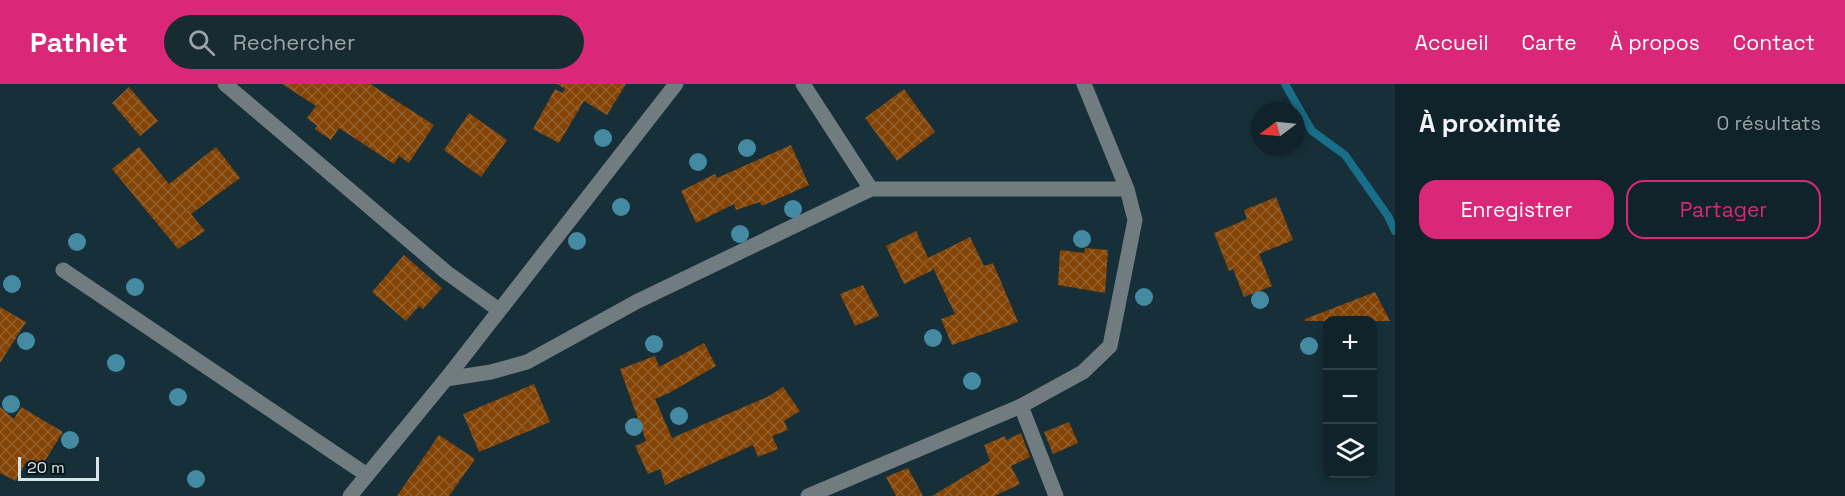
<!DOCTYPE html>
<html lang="fr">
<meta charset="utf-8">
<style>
:root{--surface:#10232a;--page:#192b32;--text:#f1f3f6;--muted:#9ca4a8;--line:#304047;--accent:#db2777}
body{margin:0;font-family:"Space Grotesk",sans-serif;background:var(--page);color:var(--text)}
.controls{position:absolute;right:18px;bottom:18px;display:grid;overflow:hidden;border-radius:12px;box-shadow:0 3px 9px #0003}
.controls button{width:54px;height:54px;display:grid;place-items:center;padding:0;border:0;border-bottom:2px solid var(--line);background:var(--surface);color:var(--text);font:30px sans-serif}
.compass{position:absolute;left:1251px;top:18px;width:54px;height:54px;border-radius:50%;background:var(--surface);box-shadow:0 3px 9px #0003;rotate:254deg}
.scale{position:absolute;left:18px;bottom:15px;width:81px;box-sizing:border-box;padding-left:6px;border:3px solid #d7e5eb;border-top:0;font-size:16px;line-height:21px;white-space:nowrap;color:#d7e5eb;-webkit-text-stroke:4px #0a1519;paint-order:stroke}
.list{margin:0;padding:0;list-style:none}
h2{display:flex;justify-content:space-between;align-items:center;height:78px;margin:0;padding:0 24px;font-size:26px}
h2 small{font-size:20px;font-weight:400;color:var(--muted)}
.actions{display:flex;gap:12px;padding:18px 24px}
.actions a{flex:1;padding:14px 0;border:2px solid var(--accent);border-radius:18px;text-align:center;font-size:21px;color:var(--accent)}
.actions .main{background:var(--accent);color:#fff}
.icon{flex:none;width:33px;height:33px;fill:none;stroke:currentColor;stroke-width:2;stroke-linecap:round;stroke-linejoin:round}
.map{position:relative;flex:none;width:1395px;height:412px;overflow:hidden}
header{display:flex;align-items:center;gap:36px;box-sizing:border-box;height:84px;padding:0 30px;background:var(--accent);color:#fff}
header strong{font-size:28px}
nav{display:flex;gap:33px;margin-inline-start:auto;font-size:21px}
.search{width:420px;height:54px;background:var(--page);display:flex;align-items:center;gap:15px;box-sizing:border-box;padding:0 21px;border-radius:33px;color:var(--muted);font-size:22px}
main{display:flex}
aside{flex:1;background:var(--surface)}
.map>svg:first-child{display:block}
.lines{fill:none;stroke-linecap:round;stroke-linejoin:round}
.stream{stroke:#196f89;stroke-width:8}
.building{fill:url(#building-cross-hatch)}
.minor{stroke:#707c80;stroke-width:15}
.tree{fill:#448aa2}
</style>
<header>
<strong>Pathlet</strong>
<div class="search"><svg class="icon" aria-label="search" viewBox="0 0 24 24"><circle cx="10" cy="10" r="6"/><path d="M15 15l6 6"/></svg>Rechercher</div>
<nav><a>Accueil</a><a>Carte</a><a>À propos</a><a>Contact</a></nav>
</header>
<main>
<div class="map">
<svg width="1395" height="412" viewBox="0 0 1395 412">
<defs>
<pattern id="building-cross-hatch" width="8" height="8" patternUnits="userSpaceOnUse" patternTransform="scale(1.5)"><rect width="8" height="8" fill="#834406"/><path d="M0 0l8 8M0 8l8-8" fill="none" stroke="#945f2a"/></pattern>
</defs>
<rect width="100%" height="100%" fill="#162f38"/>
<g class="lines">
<path class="stream" d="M1285,0l27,47 33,24 43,61 7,15"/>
</g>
<g class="building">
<path d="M282,0h88l64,41 -25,38 -10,-7 -5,8 -55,-36 -8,12 -16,-11 2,-3 -10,-8 9,-12z"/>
<path d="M557,0h69l-19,31 -23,-14 -25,42 -26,-14 22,-40 7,4 3,-4z"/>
<path d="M129,3l29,34 -18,15 -28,-33z"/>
<path d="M904,5l31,43 -38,29 -32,-43z"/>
<path d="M469,29l38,27 -26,37 -37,-27z"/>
<path d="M791,61l18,40 -47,21 -2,-4 -24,8 -2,-6 -38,19 -15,-32 34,-17 2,4z"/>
<path d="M139,63l30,37 47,-37 24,31 -49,36 14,17 -27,18 -66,-80z"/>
<path d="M1276,113l17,43 -34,14 13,32 -28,11 -11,-28 -4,2 -15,-38 33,-14 -3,-9z"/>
<path d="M916,147l12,27 42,-21 14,29 9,-3 25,59 -66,23 -11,-26 14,-5 -23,-48 1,4 -29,14 -18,-38z"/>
<path d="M1085,164l23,2 -3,43 -47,-8 2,-35 24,3z"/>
<path d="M404,171l38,33 -19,21 -4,-3 -13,15 -34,-29z"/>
<path d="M863,201l16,31 -24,10 -15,-32z"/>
<path d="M1375,208l15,29h-85v-2z"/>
<path d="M0,223l26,15 -26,41z"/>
<path d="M704,259l12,23 -47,27 -14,6 17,39 95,-41 16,-10 17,24 -16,10 4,9 -16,6 6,13 -20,8 -5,-12 -88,40 -5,-16 -12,5 -13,-28 11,-5 -26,-72 35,-13 4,11z"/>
<path d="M534,300l16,38 -71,30 -16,-38z"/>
<path d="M0,323l14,12 7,-12 42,25 -24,38 -13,-8 -10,19 -16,-8z"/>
<path d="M1069,338l9,21 -25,11 -9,-22z"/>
<path d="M1021,349l9,24 -19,9 9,18 -26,12h-62l58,-35 -6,-16 21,-9 1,4z"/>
<path d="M439,351l36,24 -26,37h-52z"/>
<path d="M908,384l15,28h-27l-10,-19z"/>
</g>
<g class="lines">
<g class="minor">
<path d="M225,0l221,188 53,38"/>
<path d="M803,0l68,105"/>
<path d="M63,186l304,205"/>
<path d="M446,295l45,-7 36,-10 109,-60 235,-113h256"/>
<path d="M1021,322l35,90"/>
<path d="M350,412l96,-117 230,-295"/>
<path d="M808,412l213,-90 62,-34 27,-26 25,-126 -8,-31 -43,-105"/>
</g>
</g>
<g class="tree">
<circle cx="603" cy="54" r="9"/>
<circle cx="747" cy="64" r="9"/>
<circle cx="698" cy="78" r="9"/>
<circle cx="621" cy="123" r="9"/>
<circle cx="793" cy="125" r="9"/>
<circle cx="740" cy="150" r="9"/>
<circle cx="1082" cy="155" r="9"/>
<circle cx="577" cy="157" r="9"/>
<circle cx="77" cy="158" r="9"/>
<circle cx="12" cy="200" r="9"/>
<circle cx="135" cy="203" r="9"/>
<circle cx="1144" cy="213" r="9"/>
<circle cx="1260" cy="216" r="9"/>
<circle cx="933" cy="254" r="9"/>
<circle cx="26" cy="257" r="9"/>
<circle cx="654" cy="260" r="9"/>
<circle cx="1309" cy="262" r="9"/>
<circle cx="116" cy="279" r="9"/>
<circle cx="972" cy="297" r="9"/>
<circle cx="178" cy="313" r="9"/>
<circle cx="11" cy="320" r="9"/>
<circle cx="679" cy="332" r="9"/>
<circle cx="634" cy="343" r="9"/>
<circle cx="70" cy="356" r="9"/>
<circle cx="196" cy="395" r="9"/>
</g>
</svg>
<div class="controls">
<button>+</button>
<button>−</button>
<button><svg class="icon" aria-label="layers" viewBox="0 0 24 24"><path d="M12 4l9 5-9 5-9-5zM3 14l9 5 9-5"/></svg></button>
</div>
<svg class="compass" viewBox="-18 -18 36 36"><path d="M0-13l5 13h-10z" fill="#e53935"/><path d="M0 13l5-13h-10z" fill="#9ca4a8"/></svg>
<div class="scale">20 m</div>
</div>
<aside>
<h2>À proximité<small>0 résultats</small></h2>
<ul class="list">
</ul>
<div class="actions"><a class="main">Enregistrer</a><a>Partager</a></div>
</aside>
</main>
